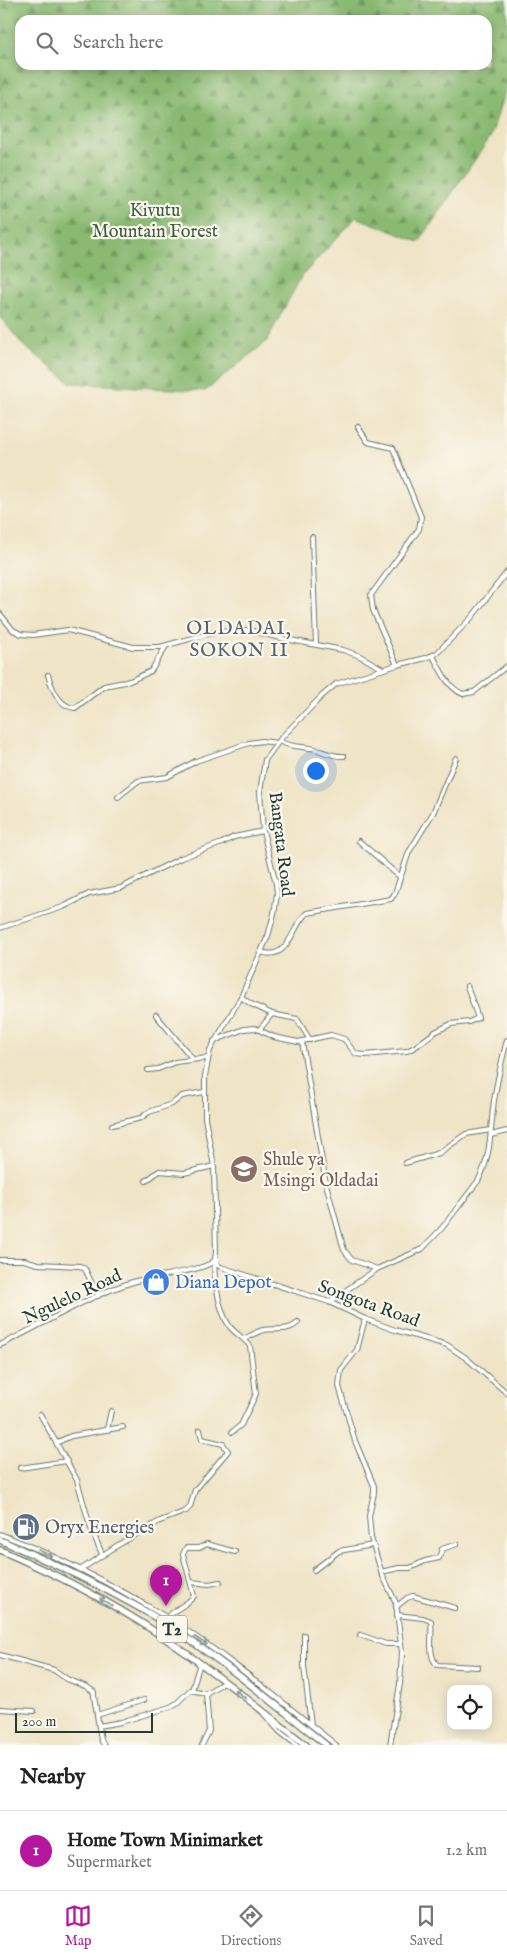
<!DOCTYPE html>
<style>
:root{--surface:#fff;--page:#f6f6f6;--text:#222;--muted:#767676;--line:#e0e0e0;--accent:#b5179e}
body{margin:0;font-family:"IM FELL English",serif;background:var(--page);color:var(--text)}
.controls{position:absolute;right:15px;bottom:15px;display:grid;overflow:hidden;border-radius:10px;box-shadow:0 2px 12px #0003}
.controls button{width:45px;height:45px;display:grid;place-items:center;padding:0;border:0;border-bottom:1px solid var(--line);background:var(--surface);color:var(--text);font:25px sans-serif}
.scale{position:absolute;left:15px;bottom:12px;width:138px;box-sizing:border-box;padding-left:5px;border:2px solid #1f3d34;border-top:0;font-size:14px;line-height:18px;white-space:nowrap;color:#1f3d34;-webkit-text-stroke:4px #fbf7ec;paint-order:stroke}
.you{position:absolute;left:315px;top:770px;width:18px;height:18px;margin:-12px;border:4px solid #fff;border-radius:50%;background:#1a73e8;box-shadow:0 0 0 8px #1a73e833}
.badge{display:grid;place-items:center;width:32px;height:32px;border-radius:50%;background:var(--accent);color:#fff;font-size:16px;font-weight:700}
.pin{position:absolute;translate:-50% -41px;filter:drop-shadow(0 1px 2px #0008)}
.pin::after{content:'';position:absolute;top:26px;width:18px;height:15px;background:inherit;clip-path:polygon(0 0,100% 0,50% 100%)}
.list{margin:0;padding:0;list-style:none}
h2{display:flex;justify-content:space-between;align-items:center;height:65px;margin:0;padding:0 20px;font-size:21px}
h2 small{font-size:16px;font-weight:400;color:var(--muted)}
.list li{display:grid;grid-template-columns:32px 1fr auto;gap:15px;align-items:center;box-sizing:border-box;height:80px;padding:0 20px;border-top:1px solid var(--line)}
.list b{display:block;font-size:19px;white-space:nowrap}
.list p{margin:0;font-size:16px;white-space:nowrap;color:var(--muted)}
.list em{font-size:16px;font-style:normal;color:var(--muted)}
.icon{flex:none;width:28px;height:28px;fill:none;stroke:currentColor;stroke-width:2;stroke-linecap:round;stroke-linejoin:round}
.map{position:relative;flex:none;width:507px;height:1745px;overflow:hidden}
.search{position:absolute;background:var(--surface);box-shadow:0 2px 12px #0003;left:15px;right:15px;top:15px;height:55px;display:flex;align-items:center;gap:12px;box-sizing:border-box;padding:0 18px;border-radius:15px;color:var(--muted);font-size:19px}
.sheet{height:145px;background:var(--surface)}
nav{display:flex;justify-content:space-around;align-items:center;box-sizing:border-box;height:70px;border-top:1px solid var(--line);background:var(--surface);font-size:14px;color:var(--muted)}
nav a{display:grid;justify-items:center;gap:2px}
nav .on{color:var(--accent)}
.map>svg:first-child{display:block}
.forest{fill:url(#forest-firs);stroke:#547c53;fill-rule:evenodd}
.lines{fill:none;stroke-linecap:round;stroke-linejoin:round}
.minor-casing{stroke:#687767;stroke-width:6}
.trunk-casing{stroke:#687767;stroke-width:8}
.minor{stroke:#fff;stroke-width:4}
.trunk{stroke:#fff;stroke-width:5.5}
.oneway{stroke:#8f9e9a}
.labels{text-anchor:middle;stroke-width:4.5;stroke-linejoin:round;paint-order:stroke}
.shield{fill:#fbf7ec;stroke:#61756b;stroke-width:1}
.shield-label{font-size:16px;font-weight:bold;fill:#1f3d34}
.park-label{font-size:18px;fill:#3c5c44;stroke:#fbf7ec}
.street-label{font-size:18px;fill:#1f3d34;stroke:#fbf7ec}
.education-label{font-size:18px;fill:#785e54;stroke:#fbf7ec;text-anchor:start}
.shop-label{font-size:18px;fill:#366cbe;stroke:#fbf7ec;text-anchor:start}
.service-label{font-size:18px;fill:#4e5e75;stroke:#fbf7ec;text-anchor:start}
.neighbourhood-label{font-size:19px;letter-spacing:1px;fill:#556474;stroke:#fbf7ec}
</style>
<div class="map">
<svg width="507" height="1745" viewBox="0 0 507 1745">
<defs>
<pattern id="forest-firs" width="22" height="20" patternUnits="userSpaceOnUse" patternTransform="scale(1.25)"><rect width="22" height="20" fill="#8aba72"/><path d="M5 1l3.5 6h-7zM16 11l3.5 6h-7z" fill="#70985e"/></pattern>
</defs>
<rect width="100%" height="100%" fill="#fbf7ec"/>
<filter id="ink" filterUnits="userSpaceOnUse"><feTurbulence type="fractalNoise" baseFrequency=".02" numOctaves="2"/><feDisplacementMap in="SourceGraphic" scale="10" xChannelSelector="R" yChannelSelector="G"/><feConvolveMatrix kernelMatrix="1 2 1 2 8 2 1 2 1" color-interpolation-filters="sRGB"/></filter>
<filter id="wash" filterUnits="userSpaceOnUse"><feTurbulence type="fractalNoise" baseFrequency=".0096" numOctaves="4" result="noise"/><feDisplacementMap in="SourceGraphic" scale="20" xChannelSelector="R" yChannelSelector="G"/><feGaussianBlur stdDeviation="1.12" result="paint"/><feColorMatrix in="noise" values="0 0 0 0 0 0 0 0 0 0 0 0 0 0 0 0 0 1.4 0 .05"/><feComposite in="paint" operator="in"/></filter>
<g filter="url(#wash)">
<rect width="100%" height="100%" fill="#efe4c6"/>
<path class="forest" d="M0,0h507v84l-16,52 -72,106 -63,-25 -55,60 -35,65 -61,49 -134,-8 -48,-38 -23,-28zM20,20h467v45h-467z"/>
</g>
<g filter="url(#ink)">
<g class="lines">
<g class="minor-casing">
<g id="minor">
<path d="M358,427l10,15 25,6 28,69 -2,12 -48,66 2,15 24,55"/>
<path d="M312,537l4,107"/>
<path d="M0,614l13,16 8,4 12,1 35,-5 65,17h27l55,-15 33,-2 37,9 58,11 17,6 23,13"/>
<path d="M433,656c7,13 15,32 30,38l11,-2 33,-26"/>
<path d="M48,675c4,14 11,32 27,33l29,-22 26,-5 21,-10 15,-25"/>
<path d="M279,741c12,7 23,5 36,8 10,3 18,8 29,7"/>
<path d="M118,797l20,-16 29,-4 29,-16 53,-18 13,-2 15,2"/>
<path d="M359,841l41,36"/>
<path d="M0,928l63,-21 26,-13 32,-6 60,-30 41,-15 12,-6 29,-6"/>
<path d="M261,952c29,10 31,-28 46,-39l84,-14 4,-6 14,-41 24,-39 23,-55"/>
<path d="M241,997l10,7 21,10 25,5 13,21"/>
<path d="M156,1015l36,43"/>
<path d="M260,1029l12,-15"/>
<path d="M214,1041l30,-12 11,-1 19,9 24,5 33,-7 13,4 12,15 9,1 42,-4 8,-4 20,-15 16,-8 18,-2 9,-4 -11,-32"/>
<path d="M302,1042l24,142 18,66 8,10 25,9"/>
<path d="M148,1070l10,-1 17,-7 32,-4"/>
<path d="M112,1125l29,-7 8,-6 23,-8 10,-8 22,-4"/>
<path d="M491,1135l16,-4"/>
<path d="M405,1163l34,-10 27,-19 25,-4"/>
<path d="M146,1181l13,-10 25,2 30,-7"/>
<path d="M216,1259l1,6 4,2 108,35 36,17 30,11 52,15 19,13 41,35"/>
<path d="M0,1260h24l14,4 42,2 5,3 13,27"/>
<path d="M329,1302l48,-33 45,-20 20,-21 36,-47c14,-25 12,-53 16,-80 3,-21 8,-41 13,-61"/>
<path d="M365,1319l-8,31 -16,20 -2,16 16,55 19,45v7l-5,23 2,22 11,36 14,29 6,50 -2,31 -10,61"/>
<path d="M244,1339c6,-3 12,-7 19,-9 12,-2 27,2 35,-8"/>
<path d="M0,1345c45,-21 88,-50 136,-64 17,-5 67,-10 78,-20"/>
<path d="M40,1414l37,66 13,46 12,28"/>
<path d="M107,1429l4,-18"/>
<path d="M232,1432l9,-7 15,-31 -6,-48c-6,-8 -14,-12 -20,-19 -11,-15 -19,-57 -14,-74l-2,-87 -9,-48v-42l5,-26 31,-53 27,-61 6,-22 3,-20 -1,-10 -13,-53 -3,-39 5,-32 17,-23 40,-41 14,-12 61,-19 29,-7 11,-5 35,-36 35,-45"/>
<path d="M56,1443l15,-7 52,-9"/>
<path d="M20,1468l47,-7"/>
<path d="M0,1534c57,22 114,51 166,83 60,38 115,84 170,128"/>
<path d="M80,1570l38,-25 42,-24 26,-10 4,-4 5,-17 33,-39 -5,-7 -21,-5 -2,-9"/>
<path d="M314,1570l25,-19 34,-6"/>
<path d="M381,1572l18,-4h11l15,-7 14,-3 3,-9 15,-5"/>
<path d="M191,1582l18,2 11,-2"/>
<path d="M396,1607l11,-9 6,-2 42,12"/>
<path d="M397,1615l26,3 8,3c2,13 -4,34 6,44l41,2"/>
<path d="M167,1618c7,-9 23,-15 27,-22l-11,-42 3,-6h13l8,-4 28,8"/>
<path d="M304,1635v31l7,59"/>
<path d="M360,1635l26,9h15"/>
<path d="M0,1655l54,15 13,9 20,8 7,5v4l7,44 3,5"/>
<path d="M192,1690l8,-27"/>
<path d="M0,1709l34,2"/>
<path d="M263,1713l17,19 17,13"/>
<path d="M97,1715l47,-15"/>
<path d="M99,1726l22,-4 49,-15 7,-4 13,-13 16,3"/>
<path d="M202,1745l7,-14 -3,-38 19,-11"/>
</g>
</g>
<g class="trunk-casing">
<g id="trunk">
<path d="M0,1540c51,22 102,46 150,74 62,38 119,85 176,131"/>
<path d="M0,1550c53,23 106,49 154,81 53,35 102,75 152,114"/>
</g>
</g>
<use href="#minor" class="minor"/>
<use href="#trunk" class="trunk"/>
</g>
<defs><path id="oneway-shaft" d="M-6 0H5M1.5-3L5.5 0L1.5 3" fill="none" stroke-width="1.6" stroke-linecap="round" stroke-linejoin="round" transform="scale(1.25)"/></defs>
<g class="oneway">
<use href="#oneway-shaft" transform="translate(45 1553) rotate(25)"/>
<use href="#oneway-shaft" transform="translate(106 1602) rotate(-149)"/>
<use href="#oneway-shaft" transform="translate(201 1641) rotate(34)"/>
<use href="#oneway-shaft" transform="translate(240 1694) rotate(-142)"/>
</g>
</g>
<defs>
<g id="school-disc" transform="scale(1.4375)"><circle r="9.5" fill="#8d6e63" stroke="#fbf7ec"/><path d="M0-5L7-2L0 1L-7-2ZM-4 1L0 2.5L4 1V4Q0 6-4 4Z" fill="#fff"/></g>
<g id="shop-disc" transform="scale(1.4375)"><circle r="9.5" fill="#3f7fe0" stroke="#fbf7ec"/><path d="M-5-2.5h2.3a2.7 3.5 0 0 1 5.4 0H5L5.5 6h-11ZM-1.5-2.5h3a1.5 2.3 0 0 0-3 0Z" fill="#fff"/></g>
<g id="fuel-disc" transform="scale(1.4375)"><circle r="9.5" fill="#5c6f8a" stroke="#fbf7ec"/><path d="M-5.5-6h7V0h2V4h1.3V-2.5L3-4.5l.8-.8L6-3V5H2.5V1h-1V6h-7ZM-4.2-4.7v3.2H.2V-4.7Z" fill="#fff"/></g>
</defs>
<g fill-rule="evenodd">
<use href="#school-disc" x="244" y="1169"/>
<use href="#shop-disc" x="156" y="1282"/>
<use href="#fuel-disc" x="26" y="1527"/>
</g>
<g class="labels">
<rect class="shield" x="157" y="1615.5" width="30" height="27" rx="4"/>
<g class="shield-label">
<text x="172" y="1635">T2</text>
</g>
<g class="park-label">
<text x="155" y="216">Kivutu<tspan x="155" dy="21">Mountain Forest</tspan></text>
</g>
<g class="street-label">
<text transform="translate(282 844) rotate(83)" y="6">Bangata Road</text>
<text transform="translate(72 1296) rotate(-25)" y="6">Ngulelo Road</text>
<text transform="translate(369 1303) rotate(20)" y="6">Songota Road</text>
</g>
<g class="education-label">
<text x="263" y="1165">Shule ya<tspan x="263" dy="21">Msingi Oldadai</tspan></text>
</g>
<g class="shop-label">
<text x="175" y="1288">Diana Depot</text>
</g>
<g class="service-label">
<text x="45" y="1533">Oryx Energies</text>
</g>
<g class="neighbourhood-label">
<text x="239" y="634">OLDADAI,<tspan x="239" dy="22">SOKON II</tspan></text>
</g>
</g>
</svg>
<div class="controls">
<button><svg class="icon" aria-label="locate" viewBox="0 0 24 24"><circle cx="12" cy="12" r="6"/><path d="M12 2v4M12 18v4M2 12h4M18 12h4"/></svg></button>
</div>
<div class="scale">200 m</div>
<div class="you"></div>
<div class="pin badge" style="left:166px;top:1606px">1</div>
<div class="search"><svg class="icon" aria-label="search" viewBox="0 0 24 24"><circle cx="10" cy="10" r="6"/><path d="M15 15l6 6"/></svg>Search here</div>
</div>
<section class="sheet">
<h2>Nearby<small></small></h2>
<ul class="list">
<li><span class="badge">1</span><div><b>Home Town Minimarket</b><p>Supermarket</p></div><em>1.2 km</em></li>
</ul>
</section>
<nav>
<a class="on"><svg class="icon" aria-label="map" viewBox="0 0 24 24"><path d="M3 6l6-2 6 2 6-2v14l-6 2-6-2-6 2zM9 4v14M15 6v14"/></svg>Map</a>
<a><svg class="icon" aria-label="directions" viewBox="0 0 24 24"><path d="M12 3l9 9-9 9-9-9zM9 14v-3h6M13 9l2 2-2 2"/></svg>Directions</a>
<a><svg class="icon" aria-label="saved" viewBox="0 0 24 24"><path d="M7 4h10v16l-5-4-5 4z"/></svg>Saved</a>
</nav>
